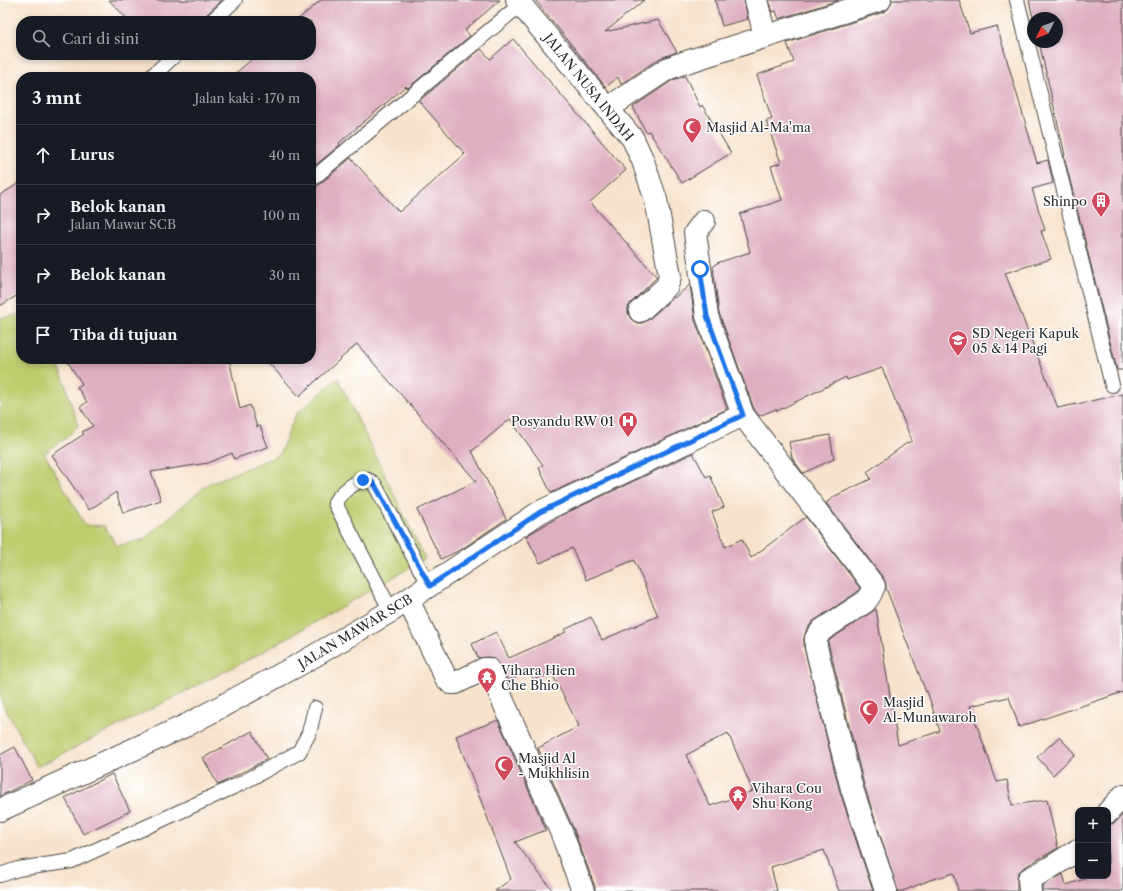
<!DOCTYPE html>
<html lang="id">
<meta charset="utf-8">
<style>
:root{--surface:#171b24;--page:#242831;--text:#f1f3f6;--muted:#9ea1a6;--line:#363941}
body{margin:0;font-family:"Libre Caslon Text",serif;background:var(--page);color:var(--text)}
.controls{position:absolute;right:12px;bottom:12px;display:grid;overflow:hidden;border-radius:8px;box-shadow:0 2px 6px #0003}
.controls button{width:36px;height:36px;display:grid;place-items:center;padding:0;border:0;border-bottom:1px solid var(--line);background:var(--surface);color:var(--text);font:20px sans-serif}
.compass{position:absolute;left:1027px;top:12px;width:36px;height:36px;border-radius:50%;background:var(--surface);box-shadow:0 2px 6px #0003;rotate:228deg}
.stop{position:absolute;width:12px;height:12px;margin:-9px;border:3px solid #1a73e8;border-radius:50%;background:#fff}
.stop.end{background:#1a73e8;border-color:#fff;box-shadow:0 1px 4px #0008}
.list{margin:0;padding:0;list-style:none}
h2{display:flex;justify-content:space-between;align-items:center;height:52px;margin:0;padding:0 16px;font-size:17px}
h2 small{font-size:13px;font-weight:400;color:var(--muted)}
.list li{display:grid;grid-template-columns:26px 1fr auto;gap:12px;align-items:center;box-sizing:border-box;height:60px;padding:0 16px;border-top:1px solid var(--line)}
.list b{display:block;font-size:15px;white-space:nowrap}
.list p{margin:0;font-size:13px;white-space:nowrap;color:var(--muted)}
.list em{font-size:13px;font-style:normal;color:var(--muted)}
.icon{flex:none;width:22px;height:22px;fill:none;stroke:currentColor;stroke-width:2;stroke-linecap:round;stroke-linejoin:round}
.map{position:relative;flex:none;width:1123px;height:891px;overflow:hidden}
.search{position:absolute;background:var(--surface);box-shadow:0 2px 6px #0003;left:16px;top:16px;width:300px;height:44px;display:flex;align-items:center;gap:10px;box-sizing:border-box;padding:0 14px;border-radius:16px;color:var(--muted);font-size:15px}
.panel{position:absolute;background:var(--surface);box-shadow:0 2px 6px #0003;left:16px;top:72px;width:300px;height:292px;border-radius:16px}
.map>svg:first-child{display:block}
.green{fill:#becc6e;stroke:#747c4c}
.building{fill:#deaec1;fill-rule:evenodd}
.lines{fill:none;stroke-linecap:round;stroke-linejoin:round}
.lane-casing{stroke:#4a4643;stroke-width:16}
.street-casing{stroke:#4a4643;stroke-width:24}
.lane{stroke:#fff;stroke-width:14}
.street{stroke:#fff;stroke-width:22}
.route{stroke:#1a73e8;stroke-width:5}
.labels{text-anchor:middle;stroke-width:3;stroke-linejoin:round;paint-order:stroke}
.street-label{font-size:13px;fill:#2b2b2b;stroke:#fff}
.poi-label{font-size:13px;fill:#2b2b2b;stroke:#fff;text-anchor:start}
</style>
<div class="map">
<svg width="1123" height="891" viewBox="0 0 1123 891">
<rect width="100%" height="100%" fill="#fff"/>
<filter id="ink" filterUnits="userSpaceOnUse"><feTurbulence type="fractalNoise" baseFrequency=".025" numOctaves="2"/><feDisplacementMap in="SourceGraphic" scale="8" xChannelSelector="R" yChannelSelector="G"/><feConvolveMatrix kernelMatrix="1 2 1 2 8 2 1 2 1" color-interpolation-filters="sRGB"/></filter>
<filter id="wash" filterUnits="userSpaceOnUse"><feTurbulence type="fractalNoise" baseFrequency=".012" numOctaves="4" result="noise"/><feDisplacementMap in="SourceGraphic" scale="16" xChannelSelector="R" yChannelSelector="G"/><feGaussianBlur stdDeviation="0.9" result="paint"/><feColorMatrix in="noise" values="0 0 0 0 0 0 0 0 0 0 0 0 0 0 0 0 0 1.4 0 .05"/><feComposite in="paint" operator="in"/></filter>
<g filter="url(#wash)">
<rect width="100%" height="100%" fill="#f7e2cb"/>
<path class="green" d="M21,314v45h35l10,27 12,40 -12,12 -22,15 41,72 19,1 13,20 27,-7 64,-55 71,-29 17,-41 42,-36 87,181 -166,95 -222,113 -37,-68v-381z"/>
<g id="blocks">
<g class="building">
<path d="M109,0h113l-23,21h-70z"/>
<path d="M321,0h179l-35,30 5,6 -62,52 -2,-2 -67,57 1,2 -29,24v-92h-80l26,-22h54v-34h-15z"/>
<path d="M535,0h109l-39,32 53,-12 19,32 -17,6 -39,26 -3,-7 -12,10z"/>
<path d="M715,0h29l4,19 -26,7z"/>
<path d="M769,0h70l-60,19 -3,-8 -4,1z"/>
<path d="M892,0h67l11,33 27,-7 40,137 11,-3 5,23 -21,6 13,41 -4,1 10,28 -46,14 53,135 65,-14v298l-104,35 -10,-30 -39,9 27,76 10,-2 5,25 35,-5 11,48 -35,20 -5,5 -1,7v11h-59l-4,-18 -24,7 -27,11h-5l-34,-106 -36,-143 3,-3 41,-27 4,-3 22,136 42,-14 -13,-40 -1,1 -40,-104v-4l-2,-5 -58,-76 9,-7 36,-17 -4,-7 40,-29 5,-2 -30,-73 -35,12 -1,-3 -69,34 -1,-2 -17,7 -5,-7 -35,-96 -6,-46 4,-4 33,-11 -10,-38 42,-14 -11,-34 10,-3 -15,-42 6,-2 -15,-44 37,-13 -7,-19 97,-31 5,-4z"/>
<path d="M1029,0h94v370h-6l-53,-214 1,-1 -26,-113h18v-24h-24z"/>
<path d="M513,39l113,131 -36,32 67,75 -25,25 -4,5v6l3,6 6,4h5l6,-3 26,-23v1l16,-13 5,35 32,89 -176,84 -12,-25 4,-3 -33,-46 -38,32 34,68 -44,30 -21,10 -24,-49 59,-29 -119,-137 -58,52 -34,-37h46v-171l5,-1 35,-29 48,54 66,-58 -46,-53 62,-52 9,10z"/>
<path d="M685,76l15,31 2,-2 29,48 -49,30 -33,-52 -3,1 -13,-25 40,-27z"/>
<path d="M21,182v111l-21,13v-111z"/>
<path d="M66,359h163l11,50 10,-4 7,22 3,-1 8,21 -34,12 -2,-6 -24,10 -57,9 10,28 -38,13 -7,-21 -27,18 -37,-55 32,-21 -2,-2 11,-6 -13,-19 7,-5 -10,-15 5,-3z"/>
<path d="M830,435l4,24 -31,14 -11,-15 -3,-16z"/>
<path d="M693,453l13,24 4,-2 14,32 -12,5 13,35 17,-8 9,19 55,-41 54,71 -4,5 -44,29 -6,9 -2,7v9l36,145 33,99h-34l-15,-41 -53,17 6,24h-182v-4l-21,-57 -36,-82 41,-22 -28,-54 -17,8 -5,-10 -21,11 -10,-19 -4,-4 -6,-1 -10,1 -6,-14 24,-12 13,26 36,-16 21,-10 -2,-2 27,-13 11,23 56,-24 -24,-56 -48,20 -14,-32 -32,15 -14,-27 36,-21zM728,733l25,58 -43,15 -24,-51z"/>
<path d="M498,720l48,110 -31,12 38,49h-58l16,-12 -55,-143z"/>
<path d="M252,731l15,28 -49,26 -15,-27z"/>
<path d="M1059,737l16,17 -22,21 -16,-18z"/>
<path d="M15,747l17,33 -32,16v-41z"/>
<path d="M112,774l18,37 -47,23 -18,-36z"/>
<path d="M1123,814v77h-81v-5l21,-12 3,11 28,-9h14v-52h4l5,-3z"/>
</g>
</g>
</g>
<g filter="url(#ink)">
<use href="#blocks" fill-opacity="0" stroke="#4a4643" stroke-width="1"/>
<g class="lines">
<g class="lane-casing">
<g id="lane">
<path d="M1017,0l95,385"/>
<path d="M212,21l23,-21"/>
<path d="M151,77l24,-22"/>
<path d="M311,180l210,-176"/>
<path d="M391,611l-56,-108c3,-8 20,-22 29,-23 5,-1 8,2 11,5l54,101"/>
<path d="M0,875l18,-6 54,-8 168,-77 59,-32 10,-19 6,-25"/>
</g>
</g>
<g class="street-casing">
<g id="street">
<path d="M517,0l116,139 10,22 13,39 14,76 -3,10 -27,25"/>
<path d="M756,0l9,36"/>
<path d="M608,108l59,-39 10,-4 203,-65"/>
<path d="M704,221l-9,12 12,83 36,99 131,171 -4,9 -5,7 -43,28 -6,8v9l36,142 34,102"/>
<path d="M408,600l38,78 5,5h5l28,-14h4l2,3 72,162 21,57"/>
<path d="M0,810l187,-85 115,-62 89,-52 149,-99 203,-97"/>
<path d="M1108,812l15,-16"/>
<path d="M1030,891l-1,-12 19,-10 30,-19"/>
</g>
</g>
<use href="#lane" class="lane"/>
<use href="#street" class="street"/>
</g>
</g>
<g class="lines" filter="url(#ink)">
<path class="route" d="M363,480h7l5,5 55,101 110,-74 203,-97 -36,-99 -7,-47"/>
</g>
<defs>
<g id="mosque-pin" transform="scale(1)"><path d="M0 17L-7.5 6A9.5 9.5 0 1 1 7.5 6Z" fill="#d1495b" stroke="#fff"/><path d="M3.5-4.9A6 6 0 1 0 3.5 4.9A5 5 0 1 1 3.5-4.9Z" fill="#fff"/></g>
<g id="building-pin" transform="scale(1)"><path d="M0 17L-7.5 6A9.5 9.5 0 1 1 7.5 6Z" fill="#d1495b" stroke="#fff"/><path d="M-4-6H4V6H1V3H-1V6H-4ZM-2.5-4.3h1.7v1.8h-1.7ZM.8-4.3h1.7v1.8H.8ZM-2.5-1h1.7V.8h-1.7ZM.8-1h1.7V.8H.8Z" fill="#fff"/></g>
<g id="school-pin" transform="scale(1)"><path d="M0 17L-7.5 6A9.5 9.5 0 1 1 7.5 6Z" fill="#d1495b" stroke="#fff"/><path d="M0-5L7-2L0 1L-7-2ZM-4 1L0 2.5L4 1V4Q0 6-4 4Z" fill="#fff"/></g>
<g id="hospital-pin" transform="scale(1)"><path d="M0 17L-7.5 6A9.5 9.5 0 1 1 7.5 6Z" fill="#d1495b" stroke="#fff"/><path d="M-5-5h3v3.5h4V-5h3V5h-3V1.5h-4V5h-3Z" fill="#fff"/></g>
<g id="temple-pin" transform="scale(1)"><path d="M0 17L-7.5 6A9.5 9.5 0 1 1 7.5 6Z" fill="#d1495b" stroke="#fff"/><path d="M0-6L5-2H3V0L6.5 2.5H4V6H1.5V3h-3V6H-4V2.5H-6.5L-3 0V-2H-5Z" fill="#fff"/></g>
</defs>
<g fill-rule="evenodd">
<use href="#mosque-pin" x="692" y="127"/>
<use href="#building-pin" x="1101" y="201"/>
<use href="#school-pin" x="958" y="340"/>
<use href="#hospital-pin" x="628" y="421"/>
<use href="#temple-pin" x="487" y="677"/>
<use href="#mosque-pin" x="869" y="709"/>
<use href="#mosque-pin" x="504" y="765"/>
<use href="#temple-pin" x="738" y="795"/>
</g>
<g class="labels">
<g class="street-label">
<text transform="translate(589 87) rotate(51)" y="5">JALAN NUSA INDAH</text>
<text transform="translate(355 631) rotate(-31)" y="5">JALAN MAWAR SCB</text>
</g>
<g class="poi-label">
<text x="706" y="132">Masjid Al-Ma'ma</text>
<text x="1087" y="206" text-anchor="end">Shinpo</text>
<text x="972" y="338">SD Negeri Kapuk<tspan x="972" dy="15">05 &amp; 14 Pagi</tspan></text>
<text x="614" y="426" text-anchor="end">Posyandu RW 01</text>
<text x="501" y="675">Vihara Hien<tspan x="501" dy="15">Che Bhio</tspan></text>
<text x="883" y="707">Masjid<tspan x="883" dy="15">Al-Munawaroh</tspan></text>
<text x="518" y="763">Masjid Al<tspan x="518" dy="15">- Mukhlisin</tspan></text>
<text x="752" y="793">Vihara Cou<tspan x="752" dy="15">Shu Kong</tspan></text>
</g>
</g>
</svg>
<div class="controls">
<button>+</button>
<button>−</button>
</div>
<svg class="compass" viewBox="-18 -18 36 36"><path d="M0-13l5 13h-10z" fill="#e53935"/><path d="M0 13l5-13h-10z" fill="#9ea1a6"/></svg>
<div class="stop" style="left:700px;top:269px"></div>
<div class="stop end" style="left:363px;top:480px"></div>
<div class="search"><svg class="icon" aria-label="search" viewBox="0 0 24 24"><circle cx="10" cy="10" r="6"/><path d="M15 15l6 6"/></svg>Cari di sini</div>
<section class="panel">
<h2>3 mnt<small>Jalan kaki · 170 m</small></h2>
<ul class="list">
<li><svg class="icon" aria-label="ahead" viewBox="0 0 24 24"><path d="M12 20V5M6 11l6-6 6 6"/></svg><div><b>Lurus</b></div><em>40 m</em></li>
<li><svg class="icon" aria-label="right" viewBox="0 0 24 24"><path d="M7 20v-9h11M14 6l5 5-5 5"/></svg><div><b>Belok kanan</b><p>Jalan Mawar SCB</p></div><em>100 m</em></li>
<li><svg class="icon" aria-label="right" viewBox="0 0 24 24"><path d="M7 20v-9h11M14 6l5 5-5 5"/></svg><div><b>Belok kanan</b></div><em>30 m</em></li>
<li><svg class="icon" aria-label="arrive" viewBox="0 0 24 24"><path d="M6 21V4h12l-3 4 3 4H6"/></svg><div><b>Tiba di tujuan</b></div></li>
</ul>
</section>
</div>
